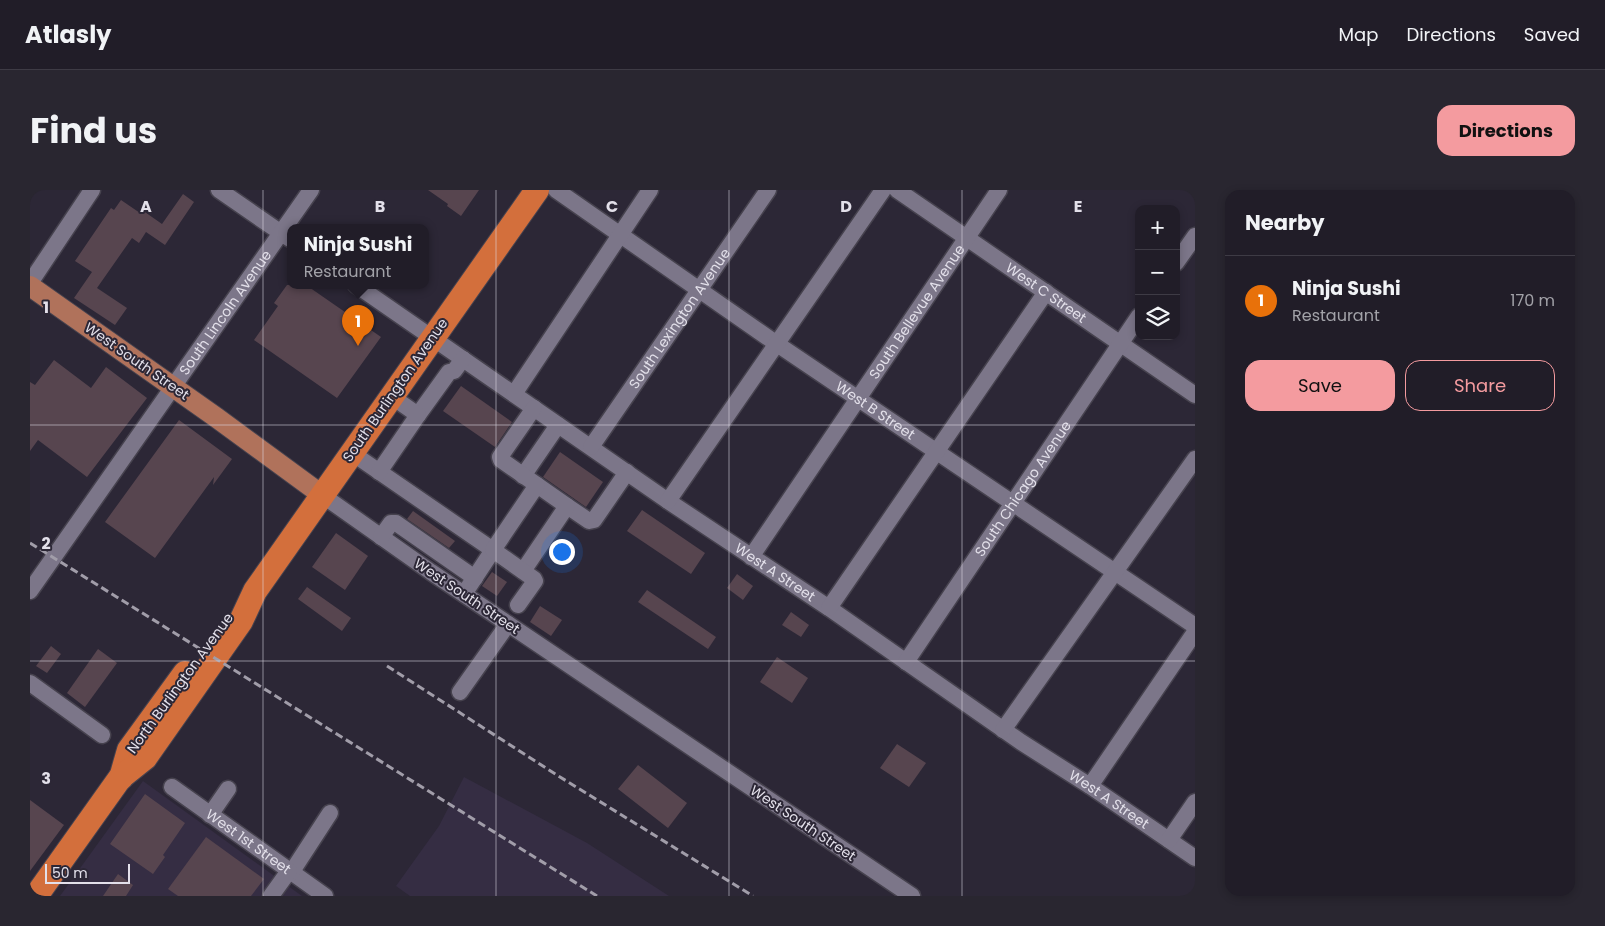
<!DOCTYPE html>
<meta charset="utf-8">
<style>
:root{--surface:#211d28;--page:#292630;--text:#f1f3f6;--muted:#a2a2a8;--line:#3e3b45;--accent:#f49b9f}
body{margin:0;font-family:Poppins,sans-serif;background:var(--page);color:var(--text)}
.controls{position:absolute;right:15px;top:15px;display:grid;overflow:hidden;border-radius:10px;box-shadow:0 2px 8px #0003}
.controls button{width:45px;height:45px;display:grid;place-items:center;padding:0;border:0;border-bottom:1px solid var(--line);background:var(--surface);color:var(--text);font:25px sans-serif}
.scale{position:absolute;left:15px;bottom:12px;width:85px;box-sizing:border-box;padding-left:5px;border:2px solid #e3e0ea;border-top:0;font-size:14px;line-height:18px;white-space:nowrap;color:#e3e0ea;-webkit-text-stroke:4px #2c2736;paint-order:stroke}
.you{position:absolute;left:531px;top:361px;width:18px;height:18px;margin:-12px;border:4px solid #fff;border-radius:50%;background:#1a73e8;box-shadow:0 0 0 8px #1a73e833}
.badge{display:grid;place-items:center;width:32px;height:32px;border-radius:50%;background:var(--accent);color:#fff;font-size:16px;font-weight:700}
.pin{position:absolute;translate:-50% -41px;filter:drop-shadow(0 1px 2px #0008)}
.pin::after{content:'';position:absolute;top:26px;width:18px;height:15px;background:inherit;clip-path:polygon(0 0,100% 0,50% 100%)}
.popup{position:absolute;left:257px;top:34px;width:142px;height:65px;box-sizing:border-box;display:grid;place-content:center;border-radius:10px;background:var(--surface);filter:drop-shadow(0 1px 4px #0005);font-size:16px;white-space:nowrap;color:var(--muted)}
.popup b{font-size:19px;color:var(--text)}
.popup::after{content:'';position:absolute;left:50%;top:100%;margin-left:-10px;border:10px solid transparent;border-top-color:var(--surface)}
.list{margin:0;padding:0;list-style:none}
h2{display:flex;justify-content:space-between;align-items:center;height:65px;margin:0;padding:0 20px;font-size:21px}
h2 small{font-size:16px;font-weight:400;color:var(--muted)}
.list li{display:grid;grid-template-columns:32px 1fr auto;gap:15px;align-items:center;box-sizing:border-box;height:90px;padding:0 20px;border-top:1px solid var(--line)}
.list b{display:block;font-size:19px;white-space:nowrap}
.list p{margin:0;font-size:16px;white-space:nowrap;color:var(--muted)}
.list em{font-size:16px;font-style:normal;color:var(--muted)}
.actions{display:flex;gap:10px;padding:15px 20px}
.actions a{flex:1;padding:11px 0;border:1px solid var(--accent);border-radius:15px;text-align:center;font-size:18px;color:var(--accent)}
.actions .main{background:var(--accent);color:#111}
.icon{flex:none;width:28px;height:28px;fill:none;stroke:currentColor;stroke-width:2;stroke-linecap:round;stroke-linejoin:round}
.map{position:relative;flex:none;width:1165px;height:706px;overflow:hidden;border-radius:15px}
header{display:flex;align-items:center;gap:30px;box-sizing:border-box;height:70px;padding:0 25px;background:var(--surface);border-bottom:1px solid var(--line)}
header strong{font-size:24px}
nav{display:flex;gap:28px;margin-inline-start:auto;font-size:18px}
.intro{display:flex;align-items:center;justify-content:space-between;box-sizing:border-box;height:120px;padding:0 30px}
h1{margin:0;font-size:35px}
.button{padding:12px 22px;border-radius:15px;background:var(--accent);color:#111;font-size:18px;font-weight:700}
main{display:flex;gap:30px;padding:0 30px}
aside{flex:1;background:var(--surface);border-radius:15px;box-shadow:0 2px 8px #0003}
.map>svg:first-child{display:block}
.built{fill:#352d43}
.building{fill:#57454f}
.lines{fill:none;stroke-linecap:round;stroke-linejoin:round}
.minor-casing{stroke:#46424e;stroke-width:19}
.major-casing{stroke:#46424e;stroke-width:22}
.highway-casing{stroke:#46424e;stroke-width:26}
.minor{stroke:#7c7689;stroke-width:16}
.major{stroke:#b0725b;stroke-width:20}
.highway{stroke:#d36f3c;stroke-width:24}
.rail{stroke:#a19da9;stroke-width:3;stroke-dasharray:8 4;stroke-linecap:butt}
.grid{fill:none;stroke:#e3e0ea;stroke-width:1;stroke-opacity:0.55}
.labels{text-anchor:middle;stroke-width:4;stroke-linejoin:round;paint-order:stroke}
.street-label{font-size:14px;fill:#e3e0ea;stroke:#2c2736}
.grid-label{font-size:16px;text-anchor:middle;font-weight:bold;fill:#e3e0ea;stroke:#2c2736;stroke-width:4;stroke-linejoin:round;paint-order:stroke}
</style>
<header>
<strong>Atlasly</strong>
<nav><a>Map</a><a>Directions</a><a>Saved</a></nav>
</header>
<div class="intro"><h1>Find us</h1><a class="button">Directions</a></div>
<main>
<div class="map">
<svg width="1165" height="706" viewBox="0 0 1165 706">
<rect width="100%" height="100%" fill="#2c2736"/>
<g class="built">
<path d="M434,587l123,66 82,53h-259l-14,-10 43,-60z"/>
<path d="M113,591l159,115h-242z"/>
</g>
<g class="building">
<path d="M398,0h51l-18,26 -14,-10 1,-2z"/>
<path d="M153,4l11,8 -29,43 -19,-13 -7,11 -7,-5 -35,50 30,20 -12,17 -41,-27 18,-26 -17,-11 36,-53 3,2 7,-10 19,13 2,-3 20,14z"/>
<path d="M257,95h19l75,52 -44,61 -83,-58 24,-34 -4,-3z"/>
<path d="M24,170l37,28 15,-21 41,31 -60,79 -49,-37 -8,11v-69l5,3z"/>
<path d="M431,196l51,36 -17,25 -52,-36z"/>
<path d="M149,230l53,39 -19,26 1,-8 -59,81 -50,-36z"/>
<path d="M530,262l43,30 -17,25 -43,-30z"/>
<path d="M612,320l63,43 -14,21 -64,-43z"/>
<path d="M383,321l42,30 -6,7 -42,-29z"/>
<path d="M306,343l32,23 -23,34 -33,-23z"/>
<path d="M462,382l15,10 -10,14 -15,-10z"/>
<path d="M707,384l16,12 -10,14 -16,-12z"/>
<path d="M277,397l44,31 -9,13 -44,-32z"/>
<path d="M617,400l69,47 -8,12 -70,-47z"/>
<path d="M510,416l22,14 -11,16 -21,-14z"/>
<path d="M761,422l18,13 -8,12 -19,-12z"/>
<path d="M21,456l10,8 -14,19 -11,-7z"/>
<path d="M68,459l19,14 -32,44 -18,-14z"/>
<path d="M747,467l31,21 -16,25 -32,-21z"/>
<path d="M867,554l29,19 -17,24 -29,-19z"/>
<path d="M608,575l49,38 -19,25 -50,-39z"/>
<path d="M115,604l40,29 -22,32 2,2 -12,17 -43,-30z"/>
<path d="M0,610l34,25 -34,46z"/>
<path d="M176,647l58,42 -13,17h-73l-10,-7z"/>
<path d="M88,684l15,11 -7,11h-23z"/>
</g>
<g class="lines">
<g class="minor-casing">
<g id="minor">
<path d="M189,0l71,49"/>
<path id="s1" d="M526,0l221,154 418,282"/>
<path id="s2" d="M867,0l298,205"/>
<path d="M1146,73l19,-27"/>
<path d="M0,93l62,-93"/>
<path id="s3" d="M326,95l312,216 161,107 192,134 69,44 105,72"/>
<path d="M484,204l136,-204"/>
<path d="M388,225l31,-43 5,-1 9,-12"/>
<path id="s4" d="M561,257l177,-257"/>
<path d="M322,263l141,97 -29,44"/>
<path d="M349,282l39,-57 -27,-19"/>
<path d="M493,286l35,-51"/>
<path d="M292,305l109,77 481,324"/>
<path d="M638,311l215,-311"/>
<path d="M537,316l22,15 5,-1 33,-48"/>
<path d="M351,347l10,-14h5l79,55"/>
<path id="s5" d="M721,367l248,-367"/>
<path d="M493,381l44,-65 -30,-21"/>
<path id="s6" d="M0,401l281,-401"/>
<path d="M488,415l17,-24 -1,-2 -41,-29 44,-65 -36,-25 -1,-3 34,-49"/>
<path d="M799,418l217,-316"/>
<path id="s7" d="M876,472l233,-346"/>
<path d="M0,493l72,52"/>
<path d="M430,502l48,-68"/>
<path d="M973,540l192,-271"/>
<path d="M1060,596l105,-154"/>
<path id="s8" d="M142,597l153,109"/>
<path d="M180,625l18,-26"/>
<path d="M1139,650l26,-38"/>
<path d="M261,683l39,-60"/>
<path d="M241,706l18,-25"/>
</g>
</g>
<g class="major-casing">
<path id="major" d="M0,96l187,132 105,77"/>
</g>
<g class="highway-casing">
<g id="highway">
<path d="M91,588l8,-28 56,-77"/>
<path d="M6,706l84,-118 25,-20 96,-137 14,-30 282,-401"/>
</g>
</g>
<use href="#minor" class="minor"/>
<use href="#major" class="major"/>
<use href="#highway" class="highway"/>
<g class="rail">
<path d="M0,353l567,353"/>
<path d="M357,476l173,111 193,119"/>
</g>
</g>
<path class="grid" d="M233,0v706M466,0v706M699,0v706M932,0v706M0,235h1165M0,471h1165"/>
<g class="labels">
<g class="street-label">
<text dy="5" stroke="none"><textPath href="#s2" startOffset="181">West C Street</textPath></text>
<text dy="5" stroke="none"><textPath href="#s5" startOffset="296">South Bellevue Avenue</textPath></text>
<text dy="5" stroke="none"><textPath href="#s6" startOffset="340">South Lincoln Avenue</textPath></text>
<text dy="5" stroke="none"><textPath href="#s4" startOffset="156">South Lexington Avenue</textPath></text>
<text transform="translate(107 171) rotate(35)" y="5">West South Street</text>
<text transform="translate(365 200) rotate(-55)" y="5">South Burlington Avenue</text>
<text dy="5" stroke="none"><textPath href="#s1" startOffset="388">West B Street</textPath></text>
<text dy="5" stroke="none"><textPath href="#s7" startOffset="209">South Chicago Avenue</textPath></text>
<text dy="5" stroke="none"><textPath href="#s3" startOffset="508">West A Street</textPath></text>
<text transform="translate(437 406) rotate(34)" y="5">West South Street</text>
<text transform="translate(150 493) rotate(-54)" y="5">North Burlington Avenue</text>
<text dy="5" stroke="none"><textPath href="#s3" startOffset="912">West A Street</textPath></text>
<text transform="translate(773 633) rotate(34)" y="5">West South Street</text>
<text dy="5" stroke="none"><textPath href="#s8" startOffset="94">West 1st Street</textPath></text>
</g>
</g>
<g class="grid-label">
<text x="116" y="22">A</text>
<text x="350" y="22">B</text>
<text x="582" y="22">C</text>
<text x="816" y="22">D</text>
<text x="1048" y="22">E</text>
<text x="16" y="123">1</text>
<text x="16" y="359">2</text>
<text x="16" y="594">3</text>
</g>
</svg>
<div class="controls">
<button>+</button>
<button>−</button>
<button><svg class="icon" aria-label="layers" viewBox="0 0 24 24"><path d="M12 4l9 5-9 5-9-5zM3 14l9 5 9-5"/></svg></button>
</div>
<div class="scale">50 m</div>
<div class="you"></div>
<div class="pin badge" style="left:328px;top:156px;background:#e8710a">1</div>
<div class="popup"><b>Ninja Sushi</b>Restaurant</div>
</div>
<aside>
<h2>Nearby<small></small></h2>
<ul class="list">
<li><span class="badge" style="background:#e8710a">1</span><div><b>Ninja Sushi</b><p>Restaurant</p></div><em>170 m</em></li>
</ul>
<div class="actions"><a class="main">Save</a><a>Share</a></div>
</aside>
</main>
